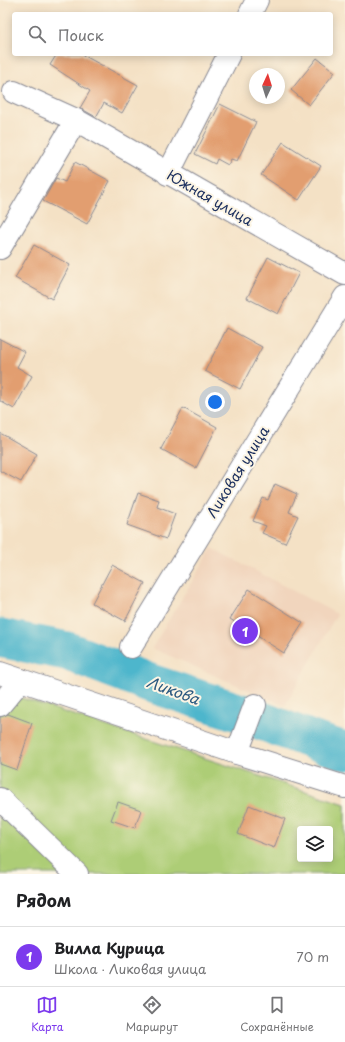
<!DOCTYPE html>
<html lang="ru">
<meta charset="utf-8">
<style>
:root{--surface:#fff;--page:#f2f2f2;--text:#202124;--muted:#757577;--line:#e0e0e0;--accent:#7c3aed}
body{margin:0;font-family:"Playpen Sans",sans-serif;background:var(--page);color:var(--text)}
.controls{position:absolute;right:12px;bottom:12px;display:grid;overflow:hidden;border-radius:4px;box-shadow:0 2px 10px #0003}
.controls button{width:36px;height:36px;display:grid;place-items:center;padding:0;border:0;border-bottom:1px solid var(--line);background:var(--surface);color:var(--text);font:20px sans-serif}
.compass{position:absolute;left:249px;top:68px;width:36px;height:36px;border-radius:50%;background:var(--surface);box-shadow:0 2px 10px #0003;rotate:4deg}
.you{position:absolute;left:215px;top:402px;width:14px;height:14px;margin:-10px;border:3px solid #fff;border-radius:50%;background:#1a73e8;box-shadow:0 0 0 6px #1a73e833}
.badge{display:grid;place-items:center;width:26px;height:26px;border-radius:50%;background:var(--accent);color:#fff;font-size:13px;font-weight:700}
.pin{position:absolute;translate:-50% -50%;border:2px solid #fff;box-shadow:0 1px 4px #0006}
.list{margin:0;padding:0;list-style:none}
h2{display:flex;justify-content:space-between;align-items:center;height:52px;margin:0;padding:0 16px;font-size:17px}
h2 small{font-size:13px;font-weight:400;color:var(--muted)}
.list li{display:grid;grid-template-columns:26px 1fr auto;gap:12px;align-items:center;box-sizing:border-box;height:60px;padding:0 16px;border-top:1px solid var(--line)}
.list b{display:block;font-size:15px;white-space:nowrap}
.list p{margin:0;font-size:13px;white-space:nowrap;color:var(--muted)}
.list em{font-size:13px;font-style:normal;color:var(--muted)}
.icon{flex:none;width:22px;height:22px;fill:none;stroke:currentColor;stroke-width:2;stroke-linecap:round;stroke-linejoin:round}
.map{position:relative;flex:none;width:345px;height:874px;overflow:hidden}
.search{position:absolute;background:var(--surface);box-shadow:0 2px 10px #0003;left:12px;right:12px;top:12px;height:44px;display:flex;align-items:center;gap:10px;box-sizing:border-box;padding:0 14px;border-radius:4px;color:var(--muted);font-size:15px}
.sheet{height:112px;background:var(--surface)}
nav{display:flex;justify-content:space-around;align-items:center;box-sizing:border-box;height:56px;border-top:1px solid var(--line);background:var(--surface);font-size:11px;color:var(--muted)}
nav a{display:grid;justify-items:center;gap:2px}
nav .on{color:var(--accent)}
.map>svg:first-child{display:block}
.built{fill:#f1d5bd}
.green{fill:#adcd76;stroke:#647e6a;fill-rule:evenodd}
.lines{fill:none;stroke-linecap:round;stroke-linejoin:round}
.river{stroke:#4eb6cc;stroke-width:39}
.building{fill:#e29e70}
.minor-casing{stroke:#888892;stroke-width:24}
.minor{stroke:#fff;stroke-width:22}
.labels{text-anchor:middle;stroke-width:4;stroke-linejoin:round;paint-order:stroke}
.street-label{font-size:14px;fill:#1b2f5e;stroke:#fcf5e5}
.water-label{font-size:15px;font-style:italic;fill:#2a587f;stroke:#fcf5e5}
</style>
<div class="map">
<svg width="345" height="874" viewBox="0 0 345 874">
<rect width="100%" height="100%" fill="#fcf5e5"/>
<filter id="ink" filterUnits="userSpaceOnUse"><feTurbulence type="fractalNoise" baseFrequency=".025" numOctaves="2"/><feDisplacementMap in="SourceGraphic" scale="8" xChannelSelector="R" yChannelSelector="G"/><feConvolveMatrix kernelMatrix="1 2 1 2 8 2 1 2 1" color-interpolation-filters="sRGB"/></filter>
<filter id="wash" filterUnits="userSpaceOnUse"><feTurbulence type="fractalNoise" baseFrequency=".012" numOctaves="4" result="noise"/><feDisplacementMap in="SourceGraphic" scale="16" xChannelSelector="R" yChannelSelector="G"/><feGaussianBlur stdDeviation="0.9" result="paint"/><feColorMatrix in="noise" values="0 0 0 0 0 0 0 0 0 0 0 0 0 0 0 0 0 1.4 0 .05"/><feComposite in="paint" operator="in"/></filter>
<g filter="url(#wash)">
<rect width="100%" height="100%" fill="#f4e1c5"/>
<path class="built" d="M212,548l125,66 -52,92 -133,-58z"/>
<path class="green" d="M0,691l345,113v70h-345zM300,829h30v30h-30z"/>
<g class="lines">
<path class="river" d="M0,638l67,13 83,32 91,30 76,29 28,9"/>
</g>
<g id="blocks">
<g class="building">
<path d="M57,54h24l57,31 -16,28 -18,-10 -8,14 -16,-9 10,-17 -40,-26z"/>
<path d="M317,58l18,14 -26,33 -18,-15z"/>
<path d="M220,104l36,18 -19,39 -6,-2 -3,6 -11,-6 -2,5 -20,-10z"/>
<path d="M283,142l38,24 -22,34 -38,-25z"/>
<path d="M75,162l35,19 -23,43 -44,-23 13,-23 9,4z"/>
<path d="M34,245l36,20 -18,34 -37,-21z"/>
<path d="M268,257l31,16 -21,41 -31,-16z"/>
<path d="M227,328l35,19 -22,42 -35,-18z"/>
<path d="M0,339l25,13 -8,15 15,9 -18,33 -14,-8z"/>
<path d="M183,408l34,19 -21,41 -35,-19z"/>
<path d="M0,433l37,21 -16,28 -21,-11z"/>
<path d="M275,484l22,10 -8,18 9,4 -13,27 -23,-10 4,-7 -13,-5 10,-23 5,2z"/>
<path d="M138,493l21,7 -2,7 18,7 -9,25 -39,-14z"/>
<path d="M112,565l33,18 -20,38 -33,-18z"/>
<path d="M249,589l54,34 -19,30 -54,-34z"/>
<path d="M8,714l24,9 -15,47 -17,-6v-47z"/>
<path d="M118,802l23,8 -6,18 -24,-8z"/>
<path d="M249,805l36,14 -11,29 -36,-14z"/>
</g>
</g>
</g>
<g filter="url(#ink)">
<use href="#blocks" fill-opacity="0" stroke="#888892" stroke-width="1"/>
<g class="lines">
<g class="minor-casing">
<g id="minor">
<path d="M250,14l7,-14"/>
<path d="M14,92l62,28 269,154"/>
<path d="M168,174l61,-120"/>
<path d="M0,248l76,-128"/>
<path d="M131,647l214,-350"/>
<path d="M0,673l237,80 108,34"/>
<path d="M0,705l21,-25"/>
<path d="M237,753l18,-48"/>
<path d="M0,799l77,75"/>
</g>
</g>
<use href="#minor" class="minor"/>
</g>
</g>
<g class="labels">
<g class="street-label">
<text transform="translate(210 198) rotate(30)" y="5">Южная улица</text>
<text transform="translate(238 472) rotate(-58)" y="5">Ликовая улица</text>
</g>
<g class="water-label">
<text transform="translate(173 691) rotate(20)" y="5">Ликова</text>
</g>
</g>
</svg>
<div class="controls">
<button><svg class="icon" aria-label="layers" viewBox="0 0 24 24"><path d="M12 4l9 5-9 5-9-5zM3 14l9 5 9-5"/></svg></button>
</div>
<svg class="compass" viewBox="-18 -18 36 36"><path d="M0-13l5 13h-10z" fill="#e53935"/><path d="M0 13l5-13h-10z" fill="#757577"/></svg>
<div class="you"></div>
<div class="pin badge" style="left:245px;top:631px">1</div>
<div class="search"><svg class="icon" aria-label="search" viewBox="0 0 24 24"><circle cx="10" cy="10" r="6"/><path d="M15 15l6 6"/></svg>Поиск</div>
</div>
<section class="sheet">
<h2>Рядом<small></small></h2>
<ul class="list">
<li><span class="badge">1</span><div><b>Вилла Курица</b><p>Школа · Ликовая улица</p></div><em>70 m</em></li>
</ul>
</section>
<nav>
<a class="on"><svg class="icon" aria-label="map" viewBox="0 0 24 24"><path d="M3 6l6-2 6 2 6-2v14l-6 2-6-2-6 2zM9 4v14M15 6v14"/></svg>Карта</a>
<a><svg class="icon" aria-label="directions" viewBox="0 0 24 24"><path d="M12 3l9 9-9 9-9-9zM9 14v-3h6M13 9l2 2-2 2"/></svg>Маршрут</a>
<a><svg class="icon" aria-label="saved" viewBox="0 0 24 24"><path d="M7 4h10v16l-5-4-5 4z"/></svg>Сохранённые</a>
</nav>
